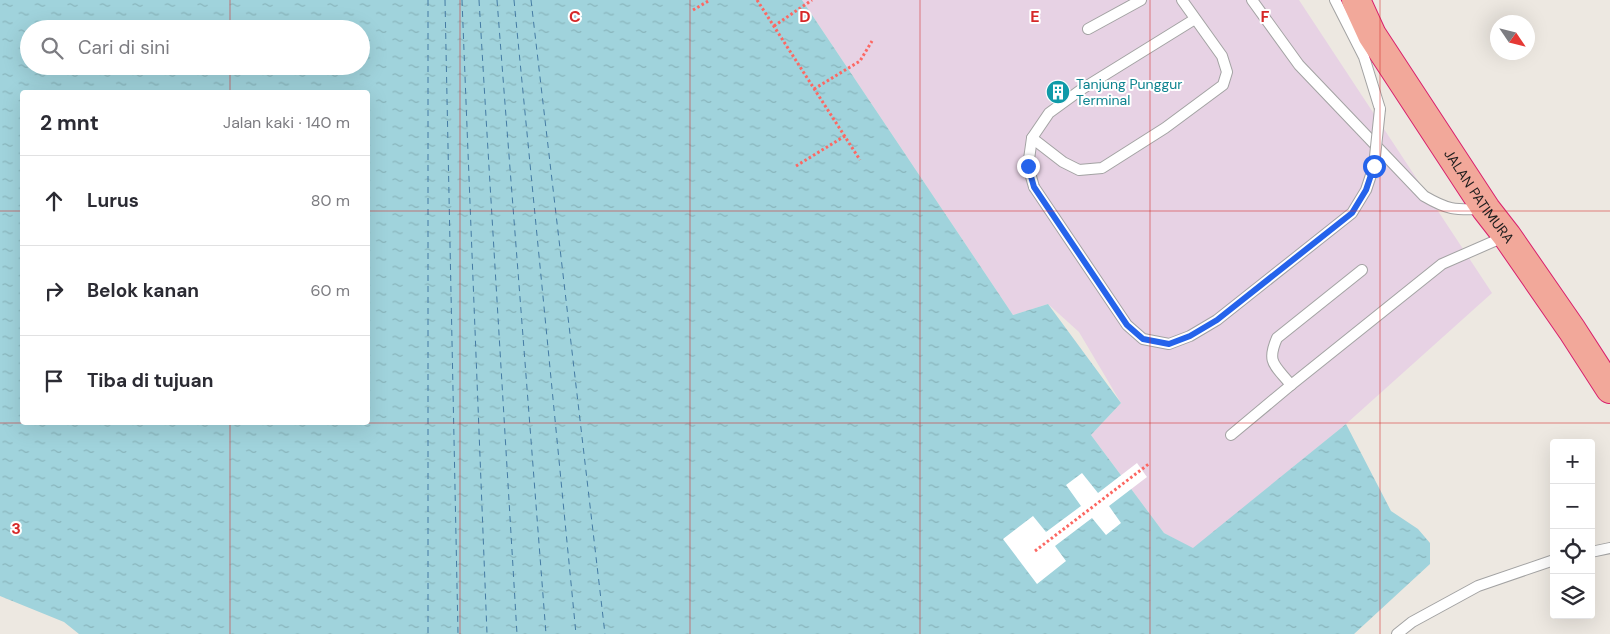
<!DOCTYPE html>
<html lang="id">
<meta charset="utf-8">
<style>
:root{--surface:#fff;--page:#f7f7f7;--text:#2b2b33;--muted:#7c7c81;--line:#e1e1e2}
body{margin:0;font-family:"DM Sans",sans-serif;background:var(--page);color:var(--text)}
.controls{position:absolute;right:15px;bottom:15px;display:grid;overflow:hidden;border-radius:5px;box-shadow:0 5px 20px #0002}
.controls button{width:45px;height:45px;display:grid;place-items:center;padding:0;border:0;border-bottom:1px solid var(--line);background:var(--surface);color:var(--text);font:25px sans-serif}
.compass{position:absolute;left:1490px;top:15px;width:45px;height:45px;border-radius:50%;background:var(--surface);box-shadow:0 5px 20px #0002;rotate:125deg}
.stop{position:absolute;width:15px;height:15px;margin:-11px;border:4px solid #2563eb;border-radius:50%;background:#fff}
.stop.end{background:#2563eb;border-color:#fff;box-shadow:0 1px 5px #0008}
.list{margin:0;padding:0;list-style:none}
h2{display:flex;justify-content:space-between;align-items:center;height:65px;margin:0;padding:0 20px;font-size:21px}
h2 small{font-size:16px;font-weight:400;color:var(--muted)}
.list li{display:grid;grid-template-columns:32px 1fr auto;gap:15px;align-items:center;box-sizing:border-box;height:90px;padding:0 20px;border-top:1px solid var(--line)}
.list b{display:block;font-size:19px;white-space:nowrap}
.list em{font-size:16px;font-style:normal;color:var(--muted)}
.icon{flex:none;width:28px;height:28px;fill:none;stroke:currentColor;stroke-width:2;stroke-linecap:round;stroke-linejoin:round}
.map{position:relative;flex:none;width:1610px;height:634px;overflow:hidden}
.search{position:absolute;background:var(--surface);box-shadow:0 5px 20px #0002;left:20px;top:20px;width:350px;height:55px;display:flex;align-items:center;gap:12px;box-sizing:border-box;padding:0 18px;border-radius:28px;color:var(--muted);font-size:19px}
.panel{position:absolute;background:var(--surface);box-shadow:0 5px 20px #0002;left:20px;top:90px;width:350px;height:335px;border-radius:5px}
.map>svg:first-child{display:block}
.industrial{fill:#e7d2e4}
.water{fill:url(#water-ripples);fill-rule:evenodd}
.pier{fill:#fff}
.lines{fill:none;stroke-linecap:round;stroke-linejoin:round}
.ferry{stroke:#447ba4;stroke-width:1;stroke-dasharray:6 5;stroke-linecap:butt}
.service-casing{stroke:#a3a3a3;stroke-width:12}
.trunk-casing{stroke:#d9206d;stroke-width:30}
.path{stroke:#fc6863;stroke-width:3;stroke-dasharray:2.5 2.5;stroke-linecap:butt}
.service{stroke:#fff;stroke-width:10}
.trunk{stroke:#f2a89a;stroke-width:28}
.service-bridge-casing{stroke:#a3a3a3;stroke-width:12;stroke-linecap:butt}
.service-bridge{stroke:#fff;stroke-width:10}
.route{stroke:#2563eb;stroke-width:6}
.grid{fill:none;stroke:#d62828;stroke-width:1;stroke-opacity:0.55}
.labels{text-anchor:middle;stroke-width:4;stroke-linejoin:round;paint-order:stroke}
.culture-label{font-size:14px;fill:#0d838f;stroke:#fff;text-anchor:start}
.street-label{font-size:14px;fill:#1c1c1c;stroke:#fff}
.grid-label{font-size:16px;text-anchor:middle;font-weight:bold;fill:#d62828;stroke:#fff;stroke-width:4;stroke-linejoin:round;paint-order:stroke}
</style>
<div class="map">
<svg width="1610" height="634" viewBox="0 0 1610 634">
<defs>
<pattern id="water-ripples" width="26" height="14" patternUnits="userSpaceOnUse" patternTransform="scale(1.25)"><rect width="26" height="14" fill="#a0d3dc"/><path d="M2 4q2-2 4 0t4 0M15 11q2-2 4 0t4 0" fill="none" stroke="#89b5bc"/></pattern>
</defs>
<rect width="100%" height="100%" fill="#ede8e1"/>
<path class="industrial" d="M802,0h497l193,293 -146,131 -153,125 -29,-16 -73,-98 30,-32 -42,-71 -31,-28 -35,11z"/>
<path class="water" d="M0,0h802l211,315 35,-11 73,99 -30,32 73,98 29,15 153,-124 45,87 27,18 12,14v21l-76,70h-1275l-15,-12 -64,-26zM29,29h332v37h-332zM22,92h346v330h-346z"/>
<path class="pier" d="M1137,463l10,14 -38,29 12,17 -15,12 -14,-17 -37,28 11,15 -29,23 -34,-45 30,-23 13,16 35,-26 -15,-21 16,-12 16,20z"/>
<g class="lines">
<g class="ferry">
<path d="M428,0v634"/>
<path d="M445,0l13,634"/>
<path d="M462,0l25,634"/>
<path d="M479,0l38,634"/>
<path d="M497,0l49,634"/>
<path d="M514,0l62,634"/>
<path d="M531,0l74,634"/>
</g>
<g class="service-casing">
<g id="service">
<path d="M1252,0l47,65 125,131c24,14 30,14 58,13"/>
<path d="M1335,0l29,57 16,52"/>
<path d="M1088,29l53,-29"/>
<path d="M1032,138l31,24 16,8 23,-2 63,-40 58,-43 4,-13 -5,-16 -40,-56"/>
<path d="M1034,187l-6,-21 4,-28 17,-25 33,-24 113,-70"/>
<path d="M1291,385c-16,-20 -25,-22 -14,-47l85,-68"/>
<path d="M1231,435l60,-50 151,-121 64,-28"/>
<path d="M1591,552l19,-4"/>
<path d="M1397,634l15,-12 66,-36 76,-26"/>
</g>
</g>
<g class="trunk-casing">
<g id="trunk">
<path id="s1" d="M1356,0l16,35 114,174 21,27 65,94 38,59"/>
</g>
</g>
<g class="path">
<path d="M757,0l103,160"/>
<path d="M693,10l17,-10"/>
<path d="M774,26l38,-26"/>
<path d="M814,89l46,-28 12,-20"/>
<path d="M796,166l49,-30"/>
<path d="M1035,551l115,-88"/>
</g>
<use href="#service" class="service"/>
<use href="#trunk" class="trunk"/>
<g class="service-bridge-casing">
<path id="service-bridge" d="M1034,187l93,138 16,14 26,5 21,-8 27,-16 135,-107 14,-23 8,-24 6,-57"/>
</g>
<use href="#service-bridge" class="service-bridge"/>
</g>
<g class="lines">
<path class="route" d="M1028,166l6,21 93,138 16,14 26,5 21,-8 27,-16 135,-107 14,-23 8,-24"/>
</g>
<path class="grid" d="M230,0v29M460,0v634M690,0v634M920,0v634M1150,0v634M1380,0v634M230,66v26M0,211h22M368,211h1242M230,422v212M0,423h1610"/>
<defs>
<g id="building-disc" transform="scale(1.25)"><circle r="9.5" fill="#0f9aa8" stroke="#fff"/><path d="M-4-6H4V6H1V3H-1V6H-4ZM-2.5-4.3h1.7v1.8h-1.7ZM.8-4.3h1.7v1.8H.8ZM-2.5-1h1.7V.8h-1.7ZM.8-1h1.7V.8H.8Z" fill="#fff"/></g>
</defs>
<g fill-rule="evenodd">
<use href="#building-disc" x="1058" y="92"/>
</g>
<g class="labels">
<g class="culture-label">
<text x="1076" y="89">Tanjung Punggur<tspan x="1076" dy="16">Terminal</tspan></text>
</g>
<g class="street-label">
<text dy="5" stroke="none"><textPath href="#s1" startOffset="232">JALAN PATIMURA</textPath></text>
</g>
</g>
<g class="grid-label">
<text x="575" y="22">C</text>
<text x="805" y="22">D</text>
<text x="1035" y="22">E</text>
<text x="1265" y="22">F</text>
<text x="16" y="534">3</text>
</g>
</svg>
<div class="controls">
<button>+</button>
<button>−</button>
<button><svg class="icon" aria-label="locate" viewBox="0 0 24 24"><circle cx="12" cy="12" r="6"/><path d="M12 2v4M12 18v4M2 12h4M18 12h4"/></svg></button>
<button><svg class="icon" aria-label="layers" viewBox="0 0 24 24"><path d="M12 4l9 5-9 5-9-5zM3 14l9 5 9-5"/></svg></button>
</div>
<svg class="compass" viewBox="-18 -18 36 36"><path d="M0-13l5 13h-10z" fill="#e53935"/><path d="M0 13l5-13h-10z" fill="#7c7c81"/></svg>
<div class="stop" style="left:1374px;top:166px"></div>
<div class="stop end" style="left:1028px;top:166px"></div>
<div class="search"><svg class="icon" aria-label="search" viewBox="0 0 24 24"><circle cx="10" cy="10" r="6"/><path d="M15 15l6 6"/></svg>Cari di sini</div>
<section class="panel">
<h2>2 mnt<small>Jalan kaki · 140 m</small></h2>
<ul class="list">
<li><svg class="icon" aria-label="ahead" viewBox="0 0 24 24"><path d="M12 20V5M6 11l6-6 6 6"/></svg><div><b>Lurus</b></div><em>80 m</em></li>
<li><svg class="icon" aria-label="right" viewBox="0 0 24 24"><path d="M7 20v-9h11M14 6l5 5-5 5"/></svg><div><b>Belok kanan</b></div><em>60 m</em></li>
<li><svg class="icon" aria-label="arrive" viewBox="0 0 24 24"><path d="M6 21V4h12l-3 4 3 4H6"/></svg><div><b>Tiba di tujuan</b></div></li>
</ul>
</section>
</div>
